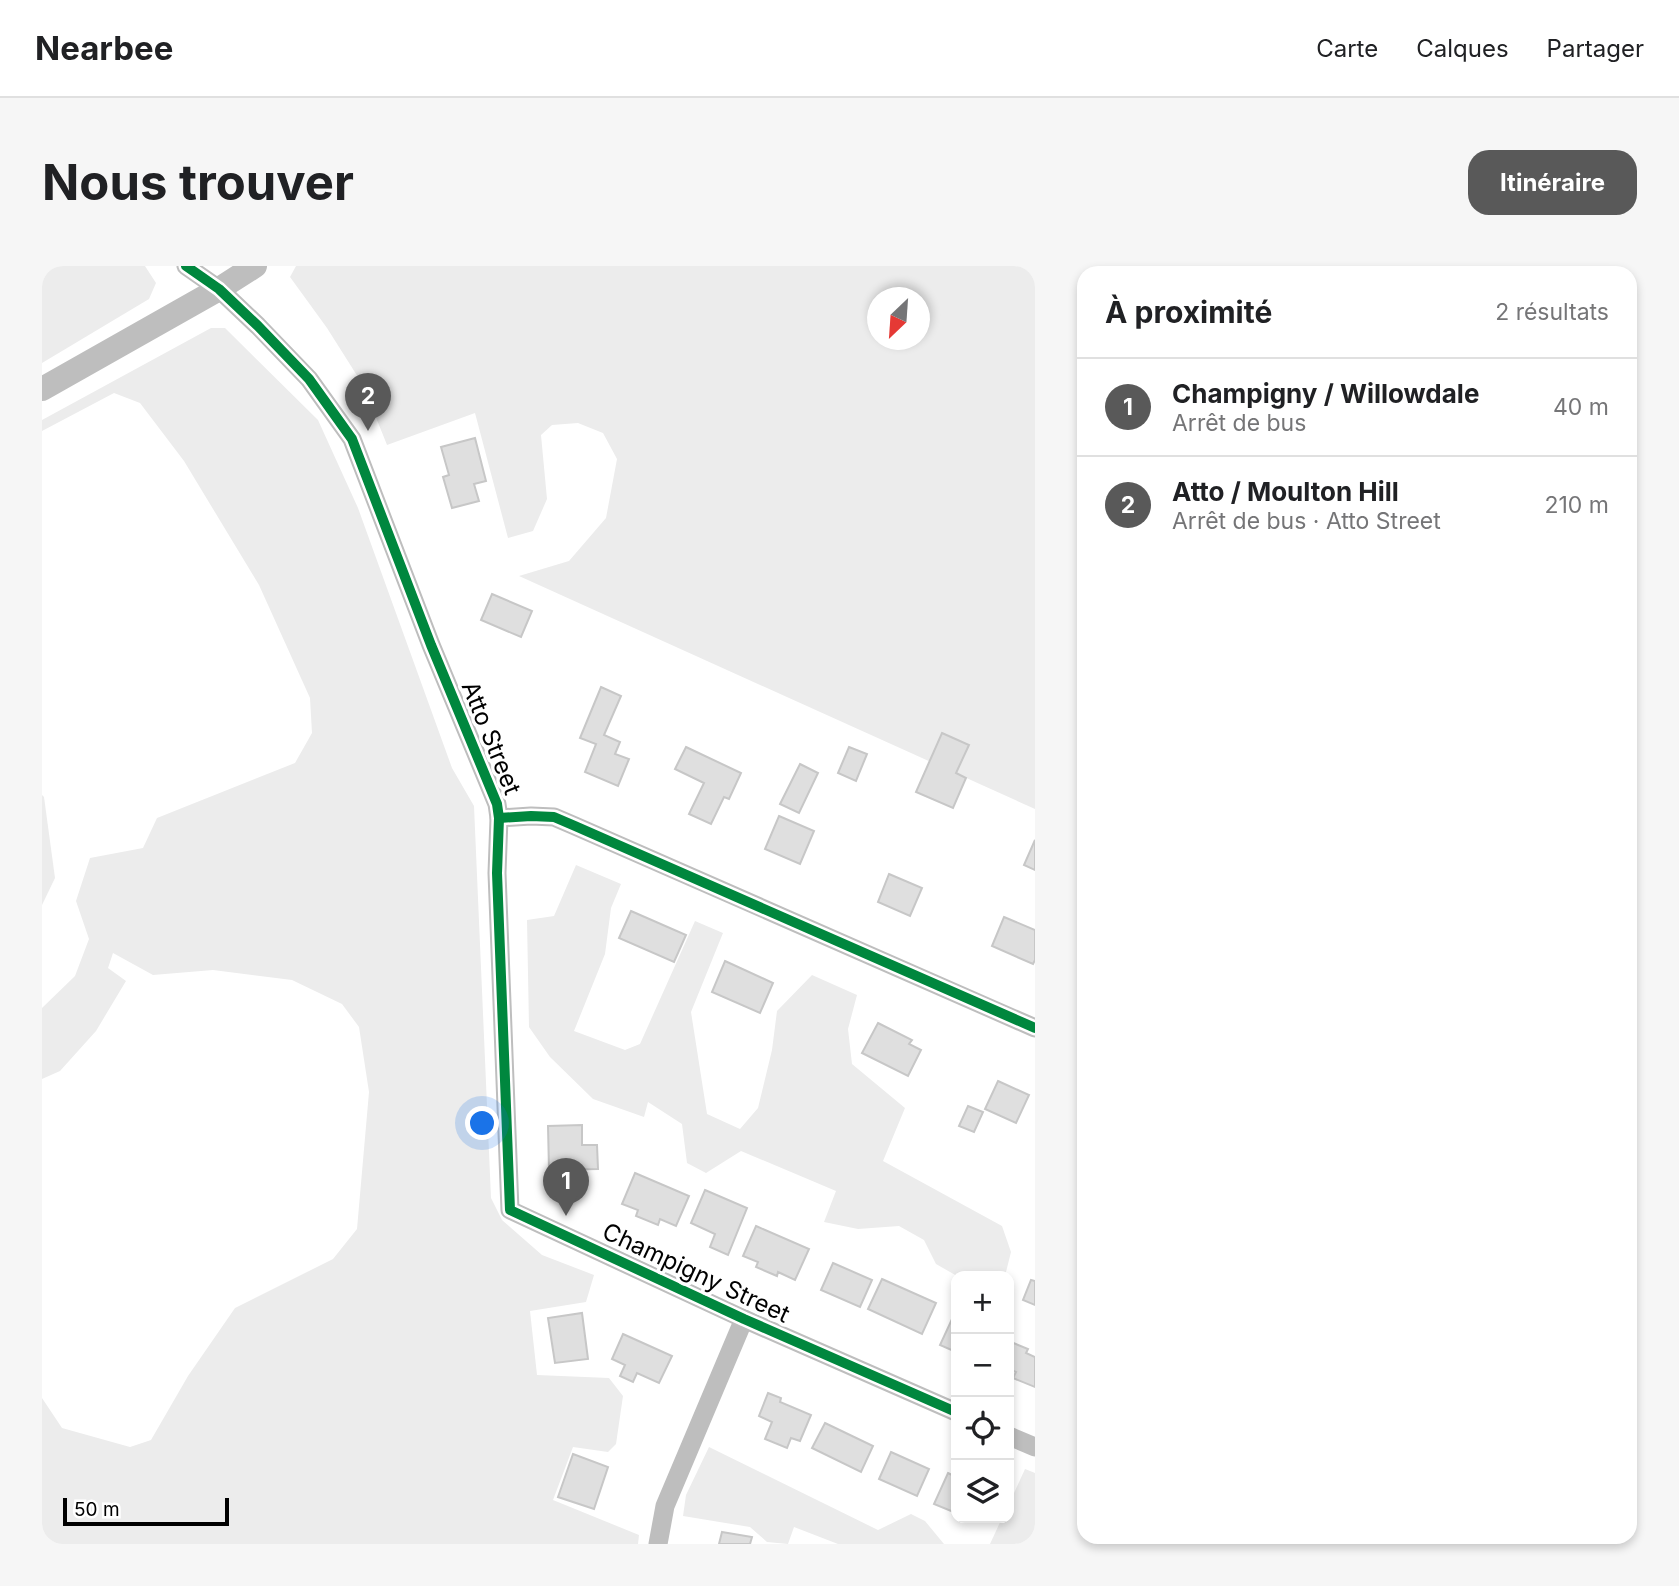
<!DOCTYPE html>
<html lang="fr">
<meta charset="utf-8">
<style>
:root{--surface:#fff;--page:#f6f6f6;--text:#202124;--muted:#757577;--line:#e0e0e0;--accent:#595959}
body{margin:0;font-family:Inter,sans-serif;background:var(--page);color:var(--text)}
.controls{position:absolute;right:21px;bottom:21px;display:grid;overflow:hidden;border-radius:14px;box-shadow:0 4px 10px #0003}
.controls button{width:63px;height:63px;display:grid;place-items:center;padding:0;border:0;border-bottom:2px solid var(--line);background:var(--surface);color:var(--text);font:35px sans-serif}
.compass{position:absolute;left:825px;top:21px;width:63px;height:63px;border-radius:50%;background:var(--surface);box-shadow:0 4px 10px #0003;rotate:205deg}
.scale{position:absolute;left:21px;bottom:18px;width:166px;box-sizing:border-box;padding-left:7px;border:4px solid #000;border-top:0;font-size:19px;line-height:24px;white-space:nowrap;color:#000;-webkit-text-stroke:5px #fff;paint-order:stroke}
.you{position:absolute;left:441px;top:858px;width:24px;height:24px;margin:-18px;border:5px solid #fff;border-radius:50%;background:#1a73e8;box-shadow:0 0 0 10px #1a73e833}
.badge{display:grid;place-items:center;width:46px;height:46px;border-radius:50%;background:var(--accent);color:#fff;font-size:23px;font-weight:700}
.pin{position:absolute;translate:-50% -58px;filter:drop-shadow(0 2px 4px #0008)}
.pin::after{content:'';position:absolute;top:37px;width:24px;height:21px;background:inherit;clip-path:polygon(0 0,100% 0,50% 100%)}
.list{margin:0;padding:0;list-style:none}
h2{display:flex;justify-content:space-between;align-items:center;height:91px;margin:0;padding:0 28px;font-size:30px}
h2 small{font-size:23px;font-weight:400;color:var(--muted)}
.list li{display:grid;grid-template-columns:46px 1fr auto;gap:21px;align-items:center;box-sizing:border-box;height:98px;padding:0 28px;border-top:2px solid var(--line)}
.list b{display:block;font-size:26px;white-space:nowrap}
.list p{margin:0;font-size:23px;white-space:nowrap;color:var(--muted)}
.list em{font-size:23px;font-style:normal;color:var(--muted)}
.icon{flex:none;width:38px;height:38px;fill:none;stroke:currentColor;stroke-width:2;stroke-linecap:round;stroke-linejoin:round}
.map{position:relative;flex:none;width:993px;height:1278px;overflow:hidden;border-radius:21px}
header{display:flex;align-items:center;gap:42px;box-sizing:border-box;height:98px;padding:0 35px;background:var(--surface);border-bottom:2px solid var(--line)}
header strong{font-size:33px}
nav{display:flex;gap:38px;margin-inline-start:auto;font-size:24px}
.intro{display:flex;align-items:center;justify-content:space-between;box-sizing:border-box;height:168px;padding:0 42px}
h1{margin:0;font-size:49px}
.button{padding:18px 32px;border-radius:21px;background:var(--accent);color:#fff;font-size:24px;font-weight:700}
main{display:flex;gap:42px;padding:0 42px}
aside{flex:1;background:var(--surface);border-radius:21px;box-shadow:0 4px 10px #0003}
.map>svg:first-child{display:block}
.green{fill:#ececec;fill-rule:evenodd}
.building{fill:#dfdfdf;stroke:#c7c7c7;stroke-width:2}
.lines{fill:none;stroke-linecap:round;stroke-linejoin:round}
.minor{stroke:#bebebe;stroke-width:19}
.tertiary{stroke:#bebebe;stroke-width:24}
.cycleway-casing{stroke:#fff;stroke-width:15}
.cycleway{stroke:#00873e;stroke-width:10}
.labels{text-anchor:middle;stroke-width:7;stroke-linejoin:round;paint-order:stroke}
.street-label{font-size:24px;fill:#000;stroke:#fff}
</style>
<header>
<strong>Nearbee</strong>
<nav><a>Carte</a><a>Calques</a><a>Partager</a></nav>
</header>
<div class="intro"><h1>Nous trouver</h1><a class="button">Itinéraire</a></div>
<main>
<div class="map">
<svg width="993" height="1278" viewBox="0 0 993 1278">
<rect width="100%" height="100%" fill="#fff"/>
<g class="green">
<path d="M0,0h103l11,17 -7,16 -107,64z"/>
<path d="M254,0h739v543l-516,-233 50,-15 37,-43 11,-59 -14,-26 -25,-10 -26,2 -11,10 6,64 -14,32 -25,7 -33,-125 -88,32 -24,-60 -36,-57 -37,-51zM836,32h42v42h-42z"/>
<path d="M169,62h14l93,92 40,88 94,260 22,38 17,392 11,22 40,35 52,20 -8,27 -56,9 7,64 72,3 14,18 -7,48 -8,8 -35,-5 -20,53 86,35 -1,9h-596v-146l20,30 68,19 21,-7 37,-64 47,-68 98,-49 24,-30 12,-137 -10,-65 -17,-23 -50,-24 -79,-10 -60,5 -40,-22 -5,15 18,13 -30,50 -36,40 -18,8v-71l33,-32 14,-37 -13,-38 14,-43 53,-10 14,-30 138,-55 17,-30 -2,-35 -51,-113 -75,-124 -44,-58 -26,-10 -72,38v-11z"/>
<path d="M0,529l2,2 11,81 -13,27z"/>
<path d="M534,599l45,19 -10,24 -6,46 -31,77 51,19 15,-6 55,-123 28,12 -32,79 16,102 33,15 18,-21 14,-58 5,-39 35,-36 45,20 -9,34 4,35 53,44 -22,53 119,65 9,26 -6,24h-48l-21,-12 -12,-24 -25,-14 -41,3 -34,-7 12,-31 -95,-40 -35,22 -19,-10 -5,-39 -34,-22 -4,15 -51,-18 -43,-42 -21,-30 -2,-107 27,-4z"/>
<path d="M667,1181l169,83 33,-16 14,7 19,23h-106l-44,-17 -6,17 -21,-2 -17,-15 -67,-11 3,-21z"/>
<path d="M983,1203l10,4v71h-45l12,-26h7v-14z"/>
</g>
<g class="building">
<path d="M433,172l11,43 -12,3 5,17 -27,7 -9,-31 6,-2 -8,-28z"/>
<path d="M450,328l40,17 -11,26 -40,-17z"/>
<path d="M559,421l20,9 -17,39 16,7 -5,12 14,5 -11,27 -33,-14 11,-28 -16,-6z"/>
<path d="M900,467l27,12 -13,28 10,5 -13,30 -37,-16z"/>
<path d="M644,481l55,26 -12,26 -5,-2 -13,27 -22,-10 15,-31 -29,-14z"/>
<path d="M807,481l18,7 -11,27 -18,-8z"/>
<path d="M758,498l18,9 -19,40 -19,-9z"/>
<path d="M737,550l35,15 -14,33 -35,-15z"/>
<path d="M993,574v30l-11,-5z"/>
<path d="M847,608l33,14 -12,28 -32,-14z"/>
<path d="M589,645l55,24 -12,27 -55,-24z"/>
<path d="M962,651l31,13v30l-2,4 -41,-18z"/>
<path d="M683,695l48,22 -13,30 -48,-21z"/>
<path d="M836,757l34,17 -3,4 12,6 -13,26 -46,-23z"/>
<path d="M956,815l31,14 -13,28 -31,-14z"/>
<path d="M926,840l15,6 -9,20 -15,-6z"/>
<path d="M540,859v20h15l1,24 -49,1 -1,-44z"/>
<path d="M593,907l54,23 -13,30 -16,-7 -2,6 -22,-9 2,-6 -16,-6z"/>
<path d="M663,924l42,18 -19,47 -18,-8 5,-13 -24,-11z"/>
<path d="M714,960l53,23 -14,31 -17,-8 -1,4 -21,-9 2,-5 -15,-6z"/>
<path d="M791,997l39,17 -12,27 -39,-17z"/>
<path d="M840,1013l54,24 -14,31 -54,-25z"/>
<path d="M989,1014l4,1v24l-12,-5z"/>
<path d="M540,1047l6,46 -33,4 -7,-45z"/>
<path d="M910,1053l4,2v31l-16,-7z"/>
<path d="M581,1068l49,22 -13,27 -22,-10 -4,9 -13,-6 5,-11 -13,-6z"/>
<path d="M969,1076l17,7 -2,4 9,4v30l-22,-9 3,-6 -7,-3v-22z"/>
<path d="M726,1127l13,5 -1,4 31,13 -11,26 -9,-3 -4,10 -22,-9 7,-17 -13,-6z"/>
<path d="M783,1157l48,23 -12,26 -49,-24z"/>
<path d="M849,1186l38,17 -12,27 -38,-17z"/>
<path d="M531,1188l35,13 -14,42 -36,-12z"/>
<path d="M906,1207l8,4v36l-22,-9z"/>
<path d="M680,1266l30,5 -2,7h-31z"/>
</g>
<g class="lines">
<g class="minor">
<path d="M144,0l33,23 39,37 51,53 43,60 79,206 66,159 2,14 -2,55 13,337 234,109 212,93"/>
<path d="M457,552l32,-2 23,1 21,9 460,202"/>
<path d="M967,1170l26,11"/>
<path d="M616,1278l7,-38 79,-187"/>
</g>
<path class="tertiary" d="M0,123l177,-100 36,-23"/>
<g class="cycleway-casing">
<g id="cycleway">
<path d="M144,0l33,23 39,37 51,53 43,60 79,206 66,159 2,14 -2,55 13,337 234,109 212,93"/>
<path d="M457,552l32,-2 23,1 21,9 460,202"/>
</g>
</g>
<use href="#cycleway" class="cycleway"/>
</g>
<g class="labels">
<g class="street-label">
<text transform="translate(449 472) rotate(68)" y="8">Atto Street</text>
<text transform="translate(654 1007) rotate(25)" y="8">Champigny Street</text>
</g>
</g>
</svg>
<div class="controls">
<button>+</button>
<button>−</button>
<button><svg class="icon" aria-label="locate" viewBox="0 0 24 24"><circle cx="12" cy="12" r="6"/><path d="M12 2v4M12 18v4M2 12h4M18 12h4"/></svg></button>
<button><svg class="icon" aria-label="layers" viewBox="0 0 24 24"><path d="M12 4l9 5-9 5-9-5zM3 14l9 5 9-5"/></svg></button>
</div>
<svg class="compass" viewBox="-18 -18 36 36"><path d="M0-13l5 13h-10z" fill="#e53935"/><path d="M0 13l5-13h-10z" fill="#757577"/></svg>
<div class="scale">50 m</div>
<div class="you"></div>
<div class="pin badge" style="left:524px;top:950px">1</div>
<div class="pin badge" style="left:326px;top:165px">2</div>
</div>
<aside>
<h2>À proximité<small>2 résultats</small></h2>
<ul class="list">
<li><span class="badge">1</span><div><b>Champigny / Willowdale</b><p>Arrêt de bus</p></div><em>40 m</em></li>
<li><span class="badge">2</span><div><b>Atto / Moulton Hill</b><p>Arrêt de bus · Atto Street</p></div><em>210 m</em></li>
</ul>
</aside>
</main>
